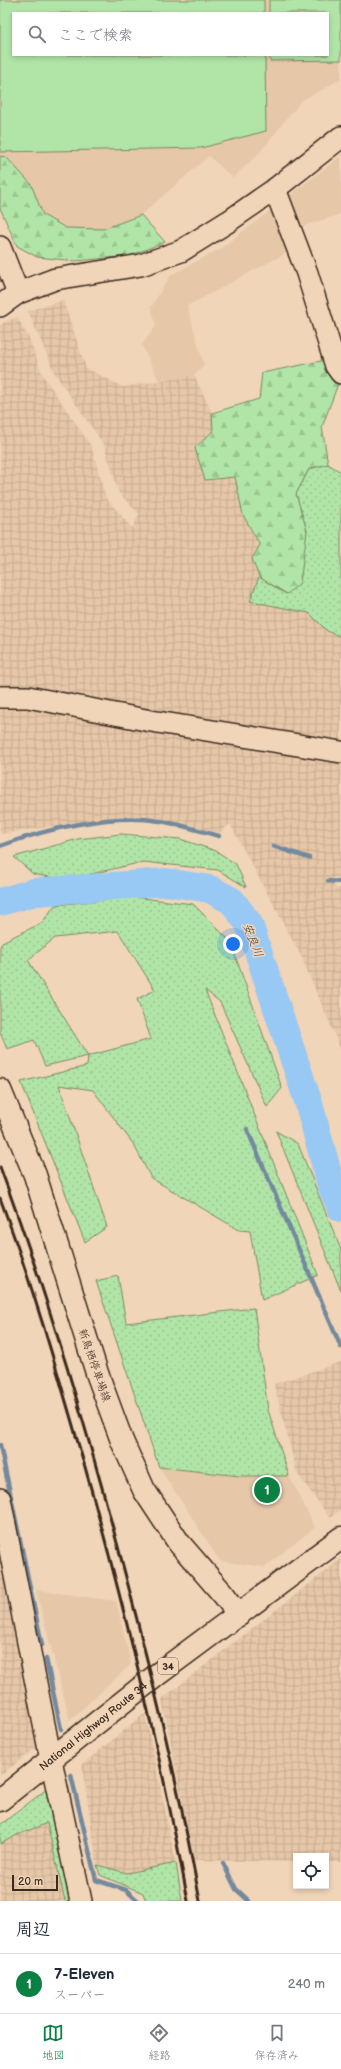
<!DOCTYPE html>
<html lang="ja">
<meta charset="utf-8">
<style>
:root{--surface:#fff;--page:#f6f6f7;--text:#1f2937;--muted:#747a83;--line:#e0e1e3;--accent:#0b8043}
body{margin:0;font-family:"Balsamiq Sans","Klee One",sans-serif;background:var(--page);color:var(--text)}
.controls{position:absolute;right:12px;bottom:12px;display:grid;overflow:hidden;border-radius:0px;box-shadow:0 2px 6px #0003}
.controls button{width:36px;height:36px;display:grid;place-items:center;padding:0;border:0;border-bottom:1px solid var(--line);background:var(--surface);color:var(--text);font:20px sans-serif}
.scale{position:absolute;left:12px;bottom:10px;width:46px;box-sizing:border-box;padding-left:4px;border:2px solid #3b2a1e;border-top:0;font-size:11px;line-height:14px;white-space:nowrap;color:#3b2a1e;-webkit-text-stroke:3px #f1d5b8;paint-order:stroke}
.you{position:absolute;left:233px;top:944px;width:14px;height:14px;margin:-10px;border:3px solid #fff;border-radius:50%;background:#1a73e8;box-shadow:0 0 0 6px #1a73e833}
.badge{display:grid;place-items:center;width:26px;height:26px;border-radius:50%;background:var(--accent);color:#fff;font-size:13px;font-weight:700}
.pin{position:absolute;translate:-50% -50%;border:2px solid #fff;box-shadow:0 1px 4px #0006}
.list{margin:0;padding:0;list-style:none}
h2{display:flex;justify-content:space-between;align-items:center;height:52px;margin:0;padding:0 16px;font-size:17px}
h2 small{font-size:13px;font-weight:400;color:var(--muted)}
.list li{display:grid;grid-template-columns:26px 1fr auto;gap:12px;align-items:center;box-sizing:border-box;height:60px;padding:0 16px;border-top:1px solid var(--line)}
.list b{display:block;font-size:15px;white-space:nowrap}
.list p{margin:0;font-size:13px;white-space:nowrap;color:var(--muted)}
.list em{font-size:13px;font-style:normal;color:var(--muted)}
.icon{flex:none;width:22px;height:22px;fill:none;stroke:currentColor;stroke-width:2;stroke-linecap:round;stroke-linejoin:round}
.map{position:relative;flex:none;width:341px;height:1901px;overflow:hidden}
.search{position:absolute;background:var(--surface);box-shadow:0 2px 6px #0003;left:12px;right:12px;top:12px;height:44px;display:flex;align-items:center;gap:10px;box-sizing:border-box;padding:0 14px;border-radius:0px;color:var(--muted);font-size:15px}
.sheet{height:112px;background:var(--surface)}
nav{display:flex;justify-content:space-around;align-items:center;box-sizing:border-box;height:56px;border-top:1px solid var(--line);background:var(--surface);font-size:11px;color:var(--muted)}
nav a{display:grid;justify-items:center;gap:2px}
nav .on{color:var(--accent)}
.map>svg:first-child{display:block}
.built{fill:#e6c7a8;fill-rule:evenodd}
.industrial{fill:url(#industrial-grid)}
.grass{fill:url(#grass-dots);stroke:#768862;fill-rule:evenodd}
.forest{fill:url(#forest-firs);stroke:#768862}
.garden{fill:#b1e5a7;stroke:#768862}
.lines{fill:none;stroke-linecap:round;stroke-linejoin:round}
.stream{stroke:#73899e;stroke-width:4.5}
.river{stroke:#98c8f4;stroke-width:28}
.minor-casing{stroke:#3b2a1e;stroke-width:24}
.major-casing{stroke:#3b2a1e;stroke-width:25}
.highway-casing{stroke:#3b2a1e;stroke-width:25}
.minor{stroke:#f1d5b8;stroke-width:21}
.major{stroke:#f1d5b8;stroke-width:22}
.highway{stroke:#f1d5b8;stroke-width:22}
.rail{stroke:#3b2a1e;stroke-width:3}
.labels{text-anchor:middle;stroke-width:3;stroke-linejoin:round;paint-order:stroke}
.shield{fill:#f1d5b8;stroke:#725d4c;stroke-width:1}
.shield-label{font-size:10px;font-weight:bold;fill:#3b2a1e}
.street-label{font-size:11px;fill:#3b2a1e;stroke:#f1d5b8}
.water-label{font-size:12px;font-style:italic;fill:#49423e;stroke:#f1d5b8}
</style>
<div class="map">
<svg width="341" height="1901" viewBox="0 0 341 1901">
<defs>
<pattern id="industrial-grid" width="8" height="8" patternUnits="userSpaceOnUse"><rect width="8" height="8" fill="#e6c7a8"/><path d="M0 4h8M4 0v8" fill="none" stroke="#c6ab90"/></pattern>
<pattern id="grass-dots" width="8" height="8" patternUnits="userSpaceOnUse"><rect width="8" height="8" fill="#b1e5a7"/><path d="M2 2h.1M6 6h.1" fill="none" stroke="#99c58f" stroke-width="1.8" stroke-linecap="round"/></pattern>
<pattern id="forest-firs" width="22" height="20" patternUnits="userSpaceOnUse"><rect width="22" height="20" fill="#b1e5a7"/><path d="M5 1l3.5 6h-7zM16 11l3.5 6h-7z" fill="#99c58f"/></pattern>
</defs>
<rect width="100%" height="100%" fill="#f1d5b8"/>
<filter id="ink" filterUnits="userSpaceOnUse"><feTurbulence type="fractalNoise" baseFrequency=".025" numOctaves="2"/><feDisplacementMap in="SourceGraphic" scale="8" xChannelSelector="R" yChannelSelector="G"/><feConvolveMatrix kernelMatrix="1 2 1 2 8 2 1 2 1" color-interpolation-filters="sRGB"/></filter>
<g filter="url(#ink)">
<g class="built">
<path d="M0,0h341v79l-40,22 -41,51 -27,26 -24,-22 -68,59 24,27 -36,14 -53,5 -39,-4 -20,-11 -17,-38zM13,13h315v42h-315z"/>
<path d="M341,156v58l-47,15v20l-107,57 17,59 -10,10 -35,6 -17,-36 14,-19 -5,-19 20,-32 49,-26z"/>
<path d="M159,1467l81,9h49l26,51 -50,40 -45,-6z"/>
<path d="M36,1590l80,11 15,63 -61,56z"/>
</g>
<g class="industrial">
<path d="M63,300l23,68 37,19 71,-12 18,38 1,18 -8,49 30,-4 8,39 17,30 -8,14 7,18 -9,23 59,13 18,18 14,6v105l-23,-2 -318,-54v-360l5,-4 12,-5 13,23 12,34 49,72 15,52 26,30 7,-14 -20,-21 -15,-48 -49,-71 -27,-63z"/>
<path d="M27,707l314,52v119h-9l4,10h5v162l-40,-94 -71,-132 -11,9 -62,-15 -35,-2 -122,18v-126z"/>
<path d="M341,1362v147l-11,9 -33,-45 -23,-89z"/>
<path d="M0,1553l39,183 -2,11 -37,29z"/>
<path d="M341,1559v303h-15v-6h-30v6l-102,-2 -32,-161z"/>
<path d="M145,1713l31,150 -49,10 -30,-8 -15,-100z"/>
<path d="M47,1823l18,78h-65v-57l15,-8z"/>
</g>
<g class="grass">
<path d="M328,464l13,8v165l-14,-6 -18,-18 -59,-12 9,-24 27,17 21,-63 -11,-37 13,-25z"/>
<path d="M121,834l59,5 36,12 20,13 10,23 -28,-17 -75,-8 -78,18 -32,-6 -19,-17 64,-18z"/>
<path d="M133,897l60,7 37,37 52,147 -15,19 -47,-105 -15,-12 113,285 -56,25 -12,-69 -11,-1 -88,-52 -17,-33 -41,-55 -34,-5 48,142 -22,15 -64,-160 66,-16 1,-10 -43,10 -11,-26 -27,9 -7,-17v-86l4,-5 38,-18 13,-18zM118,931l37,59 -18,9 14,40 -63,17 -60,-96 27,-22z"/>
<path d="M276,1131l22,13 43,106v41z"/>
<path d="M118,1276l8,47 128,-15 14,102 21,66h-49l-81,-9 -63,-186z"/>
<path d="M52,1785l23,116h-10l-18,-78 -32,13 -15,8v-19z"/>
<path d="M176,1863l6,38h-36l-3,-8 -43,-18 -3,-10 30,8z"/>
</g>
<g class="forest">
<path d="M0,156l6,1 25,27 12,31 23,13 37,1 38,-14 24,27 -36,14 -53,5 -39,-4 -20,-11 -17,-38z"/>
<path d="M326,360l13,21 -17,46 6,37 -19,5 -13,25 11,37 -7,52 -13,11 -28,-17 -7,-18 8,-14 -17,-30 -8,-38 -30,3 -10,-32 18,-17 -1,-18 47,-14 3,-26z"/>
</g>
<g class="garden">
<path d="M0,0h264v13h-251v42h252l1,76 -65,17 -201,4z"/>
<path d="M269,0h72v60l-71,1v-6h58v-42h-59z"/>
</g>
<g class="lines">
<g class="stream">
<path d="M0,846c46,-17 110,-33 160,-25 20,3 40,10 59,15"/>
<path d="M273,846l36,12"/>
<path d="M328,881l13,1"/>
<path d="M247,1129l94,218"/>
<path d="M0,1445l42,200"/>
<path d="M46,1659l15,70"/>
<path d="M71,1775l25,105 30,10 12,11"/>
<path d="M223,1863l13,26 13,12"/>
</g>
<path class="river" d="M0,902l35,-10 131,-10 44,7 22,12 17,23 60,180 22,81 10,23"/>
<g class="minor-casing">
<g id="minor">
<path d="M275,189l32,84 29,93 5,7"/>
<path d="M0,247l18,46"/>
<path d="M0,306l18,-13 37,-14 86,-14 40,-14 48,-30 46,-32 66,-52"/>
<path d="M0,697h28l123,24 190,31"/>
<path d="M0,1499l51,261 30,141"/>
</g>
</g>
<g class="major-casing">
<path id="major" d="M0,1090l35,85 62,198 25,68 22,49 35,53 45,52 15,20"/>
</g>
<g class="highway-casing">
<g id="highway">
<path id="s1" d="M0,1800l158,-126 183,-136"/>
</g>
</g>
<use href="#minor" class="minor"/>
<use href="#major" class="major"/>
<use href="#highway" class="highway"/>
<g class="rail">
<path d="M0,1167c39,104 71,210 101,317 38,138 73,277 99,417"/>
<path d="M0,1198c33,88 59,179 85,269 40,143 76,287 103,434"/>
</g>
</g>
</g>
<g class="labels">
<rect class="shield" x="158" y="1658" width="20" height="16" rx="3"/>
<g class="shield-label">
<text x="168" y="1670">34</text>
</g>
<g class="street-label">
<text transform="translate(95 1365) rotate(71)" y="4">新鳥栖停車場線</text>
<text dy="4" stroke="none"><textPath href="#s1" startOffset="119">National Highway Route 34</textPath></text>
</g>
<g class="water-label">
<text transform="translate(253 940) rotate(69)" y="4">安良川</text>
</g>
</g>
</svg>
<div class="controls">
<button><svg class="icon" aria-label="locate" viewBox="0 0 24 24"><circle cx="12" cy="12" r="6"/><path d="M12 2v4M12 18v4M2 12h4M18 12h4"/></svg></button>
</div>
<div class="scale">20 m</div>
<div class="you"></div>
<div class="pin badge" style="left:267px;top:1490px">1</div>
<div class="search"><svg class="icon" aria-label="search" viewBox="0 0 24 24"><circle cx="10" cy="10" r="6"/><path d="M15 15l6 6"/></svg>ここで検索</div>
</div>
<section class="sheet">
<h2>周辺<small></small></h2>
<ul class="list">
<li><span class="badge">1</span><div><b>7-Eleven</b><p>スーパー</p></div><em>240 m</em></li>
</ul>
</section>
<nav>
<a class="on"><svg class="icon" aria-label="map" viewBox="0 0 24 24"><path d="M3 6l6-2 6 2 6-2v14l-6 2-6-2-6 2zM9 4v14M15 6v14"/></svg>地図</a>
<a><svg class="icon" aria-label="directions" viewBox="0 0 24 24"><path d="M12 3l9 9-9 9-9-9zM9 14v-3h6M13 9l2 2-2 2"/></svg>経路</a>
<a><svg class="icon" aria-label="saved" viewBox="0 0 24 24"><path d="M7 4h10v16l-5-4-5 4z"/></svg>保存済み</a>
</nav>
